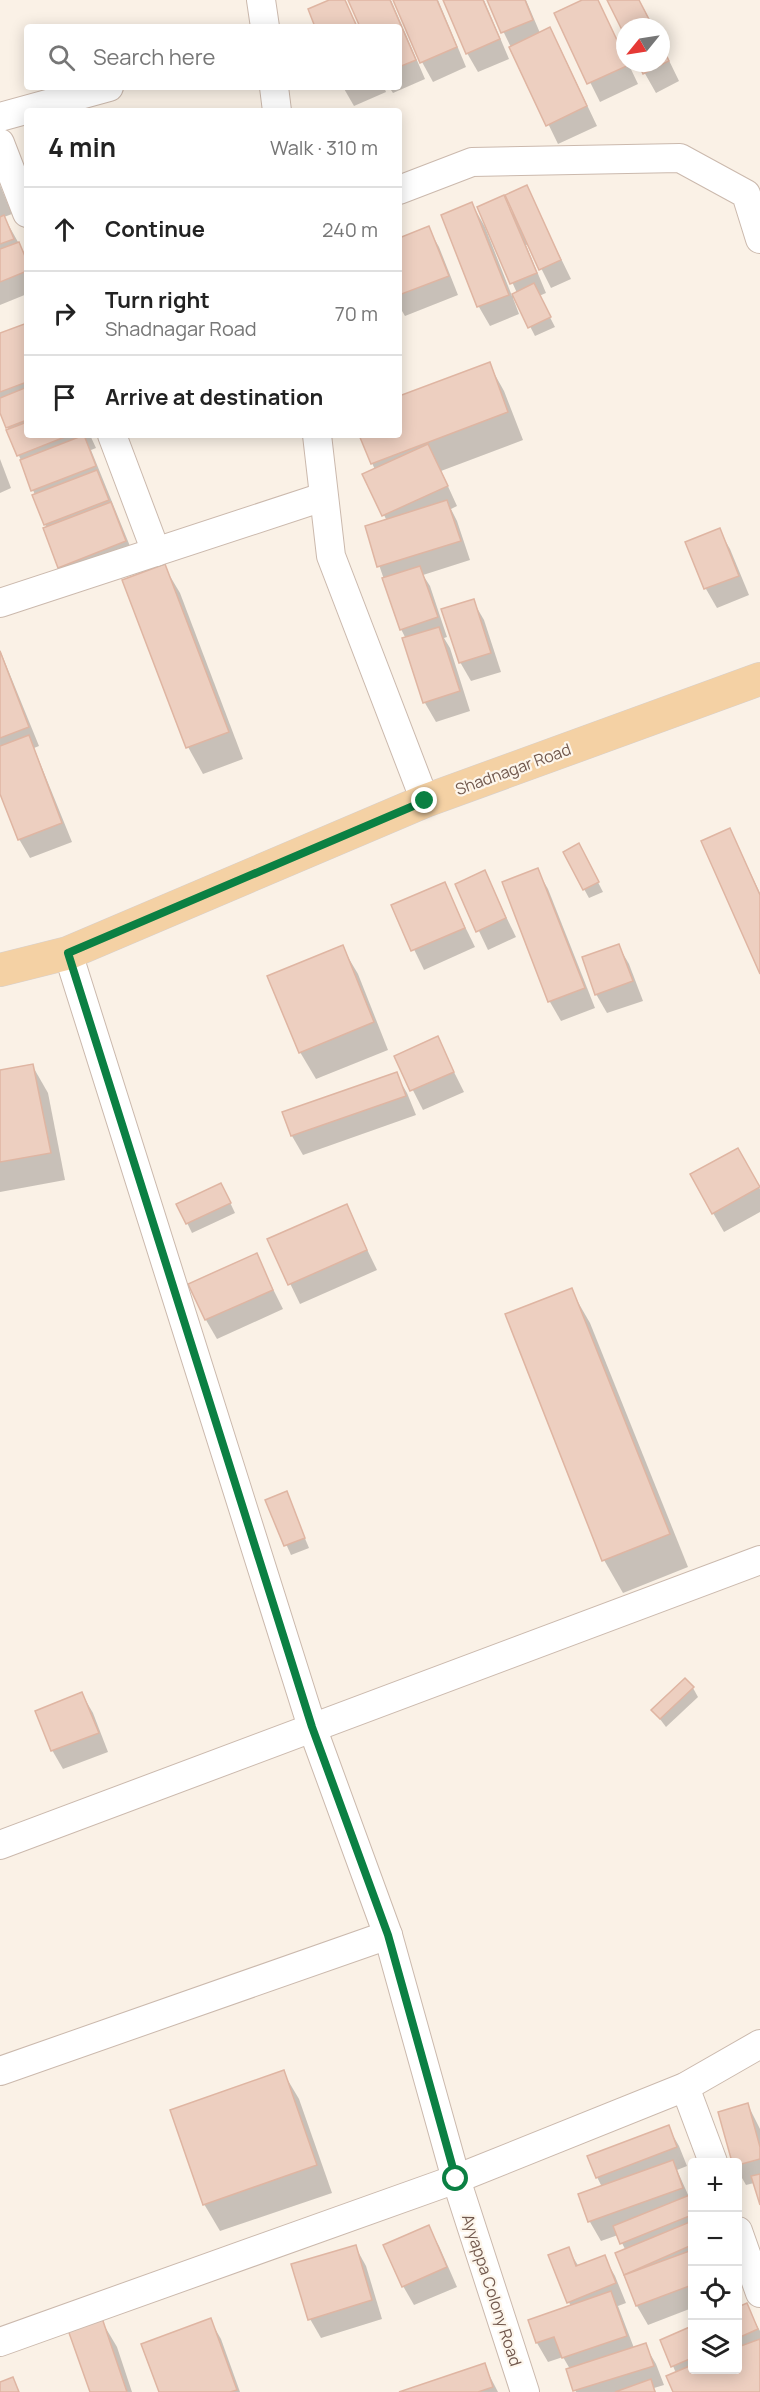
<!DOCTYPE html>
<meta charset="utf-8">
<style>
:root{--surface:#fff;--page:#f6f6f6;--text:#222;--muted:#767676;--line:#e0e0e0}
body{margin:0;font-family:Manrope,sans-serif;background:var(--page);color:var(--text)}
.controls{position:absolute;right:18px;bottom:18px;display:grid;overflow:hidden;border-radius:6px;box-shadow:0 3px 15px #0003}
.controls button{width:54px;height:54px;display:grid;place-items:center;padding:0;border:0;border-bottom:2px solid var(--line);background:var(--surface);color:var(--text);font:30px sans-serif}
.compass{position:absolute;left:616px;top:18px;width:54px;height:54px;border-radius:50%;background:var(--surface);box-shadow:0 3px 15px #0003;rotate:240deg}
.stop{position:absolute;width:18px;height:18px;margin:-14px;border:4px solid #0b8043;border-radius:50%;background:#fff}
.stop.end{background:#0b8043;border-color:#fff;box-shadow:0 2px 6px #0008}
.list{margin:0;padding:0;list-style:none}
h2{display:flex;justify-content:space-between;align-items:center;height:78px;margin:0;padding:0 24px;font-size:26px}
h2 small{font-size:20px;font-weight:400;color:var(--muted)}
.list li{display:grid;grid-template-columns:39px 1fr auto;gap:18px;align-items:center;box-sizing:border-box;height:84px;padding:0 24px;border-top:2px solid var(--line)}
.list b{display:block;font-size:22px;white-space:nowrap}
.list p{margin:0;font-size:20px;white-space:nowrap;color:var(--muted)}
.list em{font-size:20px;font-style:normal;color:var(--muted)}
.icon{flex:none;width:33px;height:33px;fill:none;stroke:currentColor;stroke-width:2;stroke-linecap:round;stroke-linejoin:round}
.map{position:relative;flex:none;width:760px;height:2392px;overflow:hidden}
.search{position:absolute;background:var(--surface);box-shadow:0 3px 15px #0003;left:24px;top:24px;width:378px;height:66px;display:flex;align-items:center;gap:15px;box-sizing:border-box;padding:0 21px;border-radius:6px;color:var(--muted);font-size:22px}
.panel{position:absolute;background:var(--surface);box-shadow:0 3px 15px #0003;left:24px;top:108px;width:378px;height:330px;border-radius:6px}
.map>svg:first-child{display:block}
.shadow{fill:#0003}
.building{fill:#edcfc0;stroke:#dfb5a2;stroke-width:1.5}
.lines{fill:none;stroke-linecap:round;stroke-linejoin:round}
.street-casing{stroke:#cbb9ad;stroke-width:30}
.primary-casing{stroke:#d7d0cd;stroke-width:34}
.street{stroke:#fff;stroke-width:28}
.primary{stroke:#f4d1a4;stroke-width:33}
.route{stroke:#0b8043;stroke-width:8}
.labels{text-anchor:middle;stroke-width:4.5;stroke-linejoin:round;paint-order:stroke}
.street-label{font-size:16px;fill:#71584d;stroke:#fdf6ec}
</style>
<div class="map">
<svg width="760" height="2392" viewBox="0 0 760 2392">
<rect width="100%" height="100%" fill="#faf1e6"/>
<g class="shadow">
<path d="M332,0h12l14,27h-41z"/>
<path d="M350,0h41l34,79 -32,14 -4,-6h10v-60h-37z"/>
<path d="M395,0h43l28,67 -33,15 -11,-20z"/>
<path d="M445,0h39l25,59 -31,13 -11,-19z"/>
<path d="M488,0h38l14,33 9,-4 11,19 37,78 -39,18z"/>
<path d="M586,0h11l28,56v7h3l10,21 -38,18 -44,-88z"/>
<path d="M661,44l18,37 -23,12 -17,-30h22z"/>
<path d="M343,87h41l2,5 -32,14z"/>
<path d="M0,185l12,29 -8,3 23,41v36l-27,11z"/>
<path d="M526,187l45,92 -20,9 -22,-44 -3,1 20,48 -7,3 16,31 -20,9 -20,-39 -2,1 6,16 -29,12 -11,-19 -36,-91 29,-12 13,23 27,69 5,-3 -38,-85 24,-11 9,17z"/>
<path d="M428,228l11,19 19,48 -53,21 -6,-10v-66z"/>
<path d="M27,324v111h63l6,13 -5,2 45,111 -65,25 -11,-19 -25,-72 -35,-86v-74z"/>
<path d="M489,364l15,27 19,49 -82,31 16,35 -6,3 6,12 13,39 -47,15 7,11 17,51 -3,1 6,10 20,63 -34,11 -11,-19 -21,-64h2l-5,-10 -35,-102 21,-6 -23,-46 11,-5 -14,-35h38v-37z"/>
<path d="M0,459l11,29 -11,5z"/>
<path d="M719,530l11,19 19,46 -32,13 -11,-19 -19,-46z"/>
<path d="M164,566l16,27 63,166 -40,15 -15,-27z"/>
<path d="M473,601l11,19 17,52 -30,9 -11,-19z"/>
<path d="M0,650l39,96 -5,2 38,94 -42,16 -11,-19 -19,-49z"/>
<path d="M730,830l30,63v77z"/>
<path d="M584,855l19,37 -14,6 -5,-9z"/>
<path d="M537,870l11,19 47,119 -34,13 -11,-19 -46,-119z"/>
<path d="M484,872l32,65 -28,13 -31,-65z"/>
<path d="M444,884l31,63 -51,23 -31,-64z"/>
<path d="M618,945l11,19 14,37 -36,12 -11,-19z"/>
<path d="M342,947l16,27 30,76 -72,29 -16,-27z"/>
<path d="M437,1038l27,54 -41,18 -27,-53z"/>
<path d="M32,1065l16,28 17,87 -65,12v-120z"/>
<path d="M396,1074l11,19 9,22 -113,40 -11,-19 -8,-23z"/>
<path d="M749,1169l11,20v23l-36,20 -11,-19z"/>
<path d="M226,1194l9,19 -43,20 -14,-29z"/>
<path d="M346,1206l31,64 -77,34 -31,-64z"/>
<path d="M256,1255l27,54 -66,30 -11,-19z"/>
<path d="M571,1290l19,33 98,244 -65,26 -19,-33z"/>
<path d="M286,1493l23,55 -18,7 -24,-54z"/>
<path d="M693,1688l5,9 -32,30 -13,-17z"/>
<path d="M82,1694l11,19 15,39 -45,17 -11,-19z"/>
<path d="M283,2072l16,27 33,94 -112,38 -16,-27z"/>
<path d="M748,2105l12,24v72l-6,-18 -8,2 -8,-14v-9h-4l-14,-49z"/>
<path d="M668,2127l11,19 8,20 -10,4 12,27 3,-1v112l-44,17 -11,-19 -20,-52 9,-3 -8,-16 -17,6 -11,-19 -10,-27 22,-8 -5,-10z"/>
<path d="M428,2227l11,19 18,41 -43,18 -11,-19z"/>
<path d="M355,2246l11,20 16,53 -61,19 -11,-19z"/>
<path d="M568,2249l11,18 25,-10 11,19 11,27 -8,3 16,42 11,-3 11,19 8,21 -10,3 2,4h-80l-8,-22 2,-1 -7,-12 -15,5 -11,-19 -7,-22 41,-14 -2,-5z"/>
<path d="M746,2305l14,26v61h-85l1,-19 -14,-32 30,-13v42h46v-61z"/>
<path d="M101,2320l16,27 15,45h-41z"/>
<path d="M210,2320l11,19 19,53h-79z"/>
<path d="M484,2365l14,27h-94z"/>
</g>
<g class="building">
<path d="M329,0h16l12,27h-42l-7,-18z"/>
<path d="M348,0h42l26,60 -17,7v-40h-39z"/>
<path d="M393,0h44l20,47 -37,16z"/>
<path d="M443,0h40l17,39 -34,15z"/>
<path d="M487,0h38l8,20 -32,13z"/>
<path d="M582,0h16l27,57v6l4,2 -42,19 -33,-71z"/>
<path d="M607,0h32l14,27h-28v9z"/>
<path d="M550,27l37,79 -41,20 -37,-79z"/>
<path d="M661,44l8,17 -26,13 -5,-11h23z"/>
<path d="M527,185l34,75 -22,10 -34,-75z"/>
<path d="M504,195l33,78 -27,11 -33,-77z"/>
<path d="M472,202l37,93 -32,12 -36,-92z"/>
<path d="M4,215l10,24 -14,5v-27z"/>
<path d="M429,226l20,50 -50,19v-57z"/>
<path d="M19,242l8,19v10l-27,11v-33z"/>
<path d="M534,283l17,34 -23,11 -16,-34z"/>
<path d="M27,323v59l-27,10v-59z"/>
<path d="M490,362l18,50 -137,52 -12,-29h40v-39z"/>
<path d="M27,387v33l-21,8 -6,-15v-15z"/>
<path d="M27,422v13h43l-53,21 -11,-26z"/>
<path d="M84,435l12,31 -65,25 -11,-31z"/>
<path d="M428,444l20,42 -66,30 -20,-42z"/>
<path d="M97,470l12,30 -65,25 -12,-30z"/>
<path d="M447,500l14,41 -84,26 -12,-41z"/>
<path d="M111,502l15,39 -68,27 -15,-40z"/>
<path d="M720,528l19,48 -35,13 -19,-47z"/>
<path d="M165,564l64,168 -43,16 -64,-168z"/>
<path d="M420,566l18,51 -38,13 -18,-52z"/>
<path d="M474,599l17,54 -32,10 -18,-54z"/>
<path d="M439,627l21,64 -37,12 -21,-65z"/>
<path d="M0,651l29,76 -29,11z"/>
<path d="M29,735l33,88 -44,17 -18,-46v-48z"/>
<path d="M730,828l30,67v79l-59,-133z"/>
<path d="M579,843l20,39 -16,8 -20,-38z"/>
<path d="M538,868l47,120 -37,14 -46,-120z"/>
<path d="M485,870l21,48 -30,14 -21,-48z"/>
<path d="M445,882l20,46 -54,23 -20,-46z"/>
<path d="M619,944l14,37 -38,14 -13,-38z"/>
<path d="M343,945l31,77 -75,31 -32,-77z"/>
<path d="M438,1036l16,36 -44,19 -16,-35z"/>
<path d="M33,1064l18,89 -51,9v-92z"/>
<path d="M397,1072l9,24 -115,40 -9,-24z"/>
<path d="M738,1148l22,39 -48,27 -22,-40z"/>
<path d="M221,1183l10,20 -45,21 -10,-20z"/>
<path d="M347,1204l20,46 -79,35 -21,-46z"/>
<path d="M257,1253l16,37 -68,30 -17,-36z"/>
<path d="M572,1288l98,246 -68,27 -97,-247z"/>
<path d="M287,1491l18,47 -21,8 -19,-46z"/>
<path d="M685,1678l9,9 -34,32 -9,-9z"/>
<path d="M82,1692l17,41 -48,18 -16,-40z"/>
<path d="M284,2070l33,95 -114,40 -33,-95z"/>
<path d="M748,2103l12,44v12l-22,6v-3h-6l-14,-50z"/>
<path d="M669,2125l8,22 -81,31 -9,-22z"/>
<path d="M673,2160l10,28 -95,34 -10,-28z"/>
<path d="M760,2174v31l-9,-29z"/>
<path d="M692,2194v21l-72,29 -7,-18z"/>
<path d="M692,2221v24l-68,30 -9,-22z"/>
<path d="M429,2225l18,42 -45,20 -19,-42z"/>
<path d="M356,2245l16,55 -64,20 -17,-56z"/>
<path d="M569,2247l7,19 29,-11 11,28 -49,20 -19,-48z"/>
<path d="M692,2250v35l-56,21 -12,-31z"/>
<path d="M611,2291l16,45 -65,22 -8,-21 -18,6 -8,-23z"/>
<path d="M747,2303l11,26 -20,9v-31z"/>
<path d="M102,2318l25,74h-37l-22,-62z"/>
<path d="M211,2318l26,72 -7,2h-71l-18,-48z"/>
<path d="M692,2326v32l-21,9 -11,-27z"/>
<path d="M760,2339v53h-87l-7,-16 26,-11v5h46v-23z"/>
<path d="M646,2343l8,23 -81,25 -7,-22z"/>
<path d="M485,2363l8,24 -15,5h-79z"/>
<path d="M13,2377l6,15h-19v-10z"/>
<path d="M651,2379l4,13h-40z"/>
</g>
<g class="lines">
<g class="street-casing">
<g id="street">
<path d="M261,0l4,27"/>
<path d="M274,87l3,24"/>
<path d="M0,117l109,-30"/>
<path d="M0,143l27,70"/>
<path d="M399,190l73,-28 208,-4 66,36 14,45"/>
<path d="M112,435l44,117"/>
<path d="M317,435l14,121 94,245"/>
<path d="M0,603l323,-106"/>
<path d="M68,953l244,774 76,208 68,244 69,213"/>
<path d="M0,1845l760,-285"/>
<path d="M0,2071l388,-136"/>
<path d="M685,2087l28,75"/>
<path d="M738,2231l22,62"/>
<path d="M0,2342l456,-163 229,-92 75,-43"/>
</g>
</g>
<g class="primary-casing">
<path id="primary" d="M0,970l68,-17 357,-152 335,-122"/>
</g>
<use href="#street" class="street"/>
<use href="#primary" class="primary"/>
</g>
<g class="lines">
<path class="route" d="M425,801l-357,152 244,774 76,208 68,244"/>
</g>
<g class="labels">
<g class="street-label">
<text transform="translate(513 769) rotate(-20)" y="6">Shadnagar Road</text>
<text transform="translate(492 2290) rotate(72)" y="6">Ayyappa Colony Road</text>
</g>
</g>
</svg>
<div class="controls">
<button>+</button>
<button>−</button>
<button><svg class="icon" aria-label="locate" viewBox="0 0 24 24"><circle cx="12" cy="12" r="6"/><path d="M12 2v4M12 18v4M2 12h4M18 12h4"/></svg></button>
<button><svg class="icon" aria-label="layers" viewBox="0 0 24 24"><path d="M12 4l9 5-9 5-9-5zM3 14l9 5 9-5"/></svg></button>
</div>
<svg class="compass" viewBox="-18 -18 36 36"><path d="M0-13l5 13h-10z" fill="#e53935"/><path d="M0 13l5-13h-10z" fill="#767676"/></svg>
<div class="stop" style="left:456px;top:2179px"></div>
<div class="stop end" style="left:425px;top:801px"></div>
<div class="search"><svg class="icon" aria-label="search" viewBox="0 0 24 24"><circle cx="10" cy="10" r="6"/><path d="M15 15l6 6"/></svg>Search here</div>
<section class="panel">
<h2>4 min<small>Walk · 310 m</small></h2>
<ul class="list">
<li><svg class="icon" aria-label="ahead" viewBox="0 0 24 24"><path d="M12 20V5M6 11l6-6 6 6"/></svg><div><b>Continue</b></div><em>240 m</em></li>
<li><svg class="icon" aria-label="right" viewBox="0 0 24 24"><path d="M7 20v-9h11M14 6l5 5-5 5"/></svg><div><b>Turn right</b><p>Shadnagar Road</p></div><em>70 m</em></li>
<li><svg class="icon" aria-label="arrive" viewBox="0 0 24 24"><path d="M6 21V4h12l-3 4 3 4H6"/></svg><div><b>Arrive at destination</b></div></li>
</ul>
</section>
</div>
